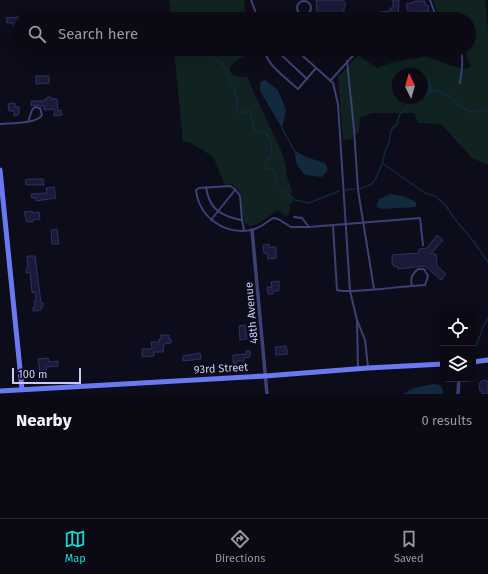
<!DOCTYPE html>
<style>
:root{--surface:#0a0914;--page:#13121d;--text:#f1f3f6;--muted:#999aa0;--line:#2a2a34;--accent:#16dbd4}
body{margin:0;font-family:"Fira Sans",sans-serif;background:var(--page);color:var(--text)}
.controls{position:absolute;right:12px;bottom:12px;display:grid;overflow:hidden;border-radius:8px;box-shadow:0 4px 16px #0002}
.controls button{width:36px;height:36px;display:grid;place-items:center;padding:0;border:0;border-bottom:1px solid var(--line);background:var(--surface);color:var(--text);font:20px sans-serif}
.compass{position:absolute;left:392px;top:68px;width:36px;height:36px;border-radius:50%;background:var(--surface);box-shadow:0 4px 16px #0002;rotate:355deg}
.scale{position:absolute;left:12px;bottom:10px;width:69px;box-sizing:border-box;padding-left:4px;border:2px solid #cbcbfa;border-top:0;font-size:11px;line-height:14px;white-space:nowrap;color:#cbcbfa;-webkit-text-stroke:3px #0d0c1a;paint-order:stroke}
.list{margin:0;padding:0;list-style:none}
h2{display:flex;justify-content:space-between;align-items:center;height:52px;margin:0;padding:0 16px;font-size:17px}
h2 small{font-size:13px;font-weight:400;color:var(--muted)}
.icon{flex:none;width:22px;height:22px;fill:none;stroke:currentColor;stroke-width:2;stroke-linecap:round;stroke-linejoin:round}
.map{position:relative;flex:none;width:488px;height:394px;overflow:hidden}
.search{position:absolute;background:var(--surface);box-shadow:0 4px 16px #0002;left:12px;right:12px;top:12px;height:44px;display:flex;align-items:center;gap:10px;box-sizing:border-box;padding:0 14px;border-radius:22px;color:var(--muted);font-size:15px}
.sheet{height:124px;background:var(--surface)}
nav{display:flex;justify-content:space-around;align-items:center;box-sizing:border-box;height:56px;border-top:1px solid var(--line);background:var(--surface);font-size:11px;color:var(--muted)}
nav a{display:grid;justify-items:center;gap:2px}
nav .on{color:var(--accent)}
.map>svg:first-child{display:block}
.green{fill:#102320;fill-rule:evenodd}
.water{fill:#112a3e}
.lines{fill:none;stroke-linecap:round;stroke-linejoin:round}
.stream{stroke:#112a3e;stroke-width:1.5}
.building{fill:#1c1a39;stroke:#322f63}
.lane{stroke:#3c4175;stroke-width:2}
.street{stroke:#3c4175;stroke-width:3.5}
.secondary{stroke:#6b79f0;stroke-width:5}
.labels{text-anchor:middle;stroke-width:3.5;stroke-linejoin:round;paint-order:stroke}
.street-label{font-size:11px;fill:#cbcbfa;stroke:#0d0c1a}
</style>
<div class="map">
<svg width="488" height="394" viewBox="0 0 488 394">
<rect width="100%" height="100%" fill="#0d0c1a"/>
<g class="green">
<path d="M169,0h75l1,12 2,7h-76z"/>
<path d="M433,0h52l3,32v133l-16,-7 -31,-34 -23,-1 -4,-10h-42l-12,5 -1,14 -8,7 -8,1 -5,-63 20,-22 19,13 17,-6 33,-6 22,9 15,4 7,-3 -8,-17h6v-30h-29zM398,74h24v24h-24z"/>
<path d="M174,49h75l-2,6 -13,7 -4,7 2,5 6,3h9l36,78 3,13v6l6,16 -1,4 2,8 -4,2 1,6 -1,5 -4,1 -7,-6 -20,14 -9,2 -5,-4 -5,-32 -7,-6 -7,1 -10,-24 -3,-5 -23,-14h-6z"/>
</g>
<g class="water">
<path d="M425,77l7,7 2,8 -12,6v-20z"/>
<path d="M265,80l13,10 8,20 -4,18 -22,-37v-9z"/>
<path d="M294,150l12,7 19,6 3,7 -6,7 -17,-2 -8,-10z"/>
<path d="M390,194l13,2 13,6v5l-33,2 -7,-2 3,-8z"/>
<path d="M433,384l7,1 3,5v4h-40l11,-6z"/>
</g>
<g class="lines">
<g class="stream">
<path d="M204,52c4,4 9,5 14,9 10,6 11,16 13,26l4,1 -1,3 4,8 -2,10 3,4 11,-2 5,20 3,1 6,-1c8,9 9,16 7,27l-4,1 -2,3 2,6 6,1 2,4 2,12 18,15 14,3 30,-12"/>
<path d="M434,90c3,1 8,2 12,4 9,6 22,24 34,16l8,1"/>
<path d="M282,128l12,22"/>
<path d="M382,163l43,30 10,3 11,10 8,12 20,24 14,20"/>
<path d="M359,189l13,-5 4,-6 6,-14 3,-13 4,-8 2,-12 3,-5h2l4,-12 7,-5 2,-7"/>
<path d="M346,190l9,-1"/>
<path d="M473,354l11,-29 4,-7"/>
</g>
</g>
<g class="building">
<path d="M316,0h26l4,3 -2,5v11h-27z"/>
<path d="M393,0h6l-1,19h-33v-4l15,-1v-2l10,-1v-3h3z"/>
<path d="M415,1h10v4h3l1,7h-10l-10,2 -3,-10 8,-2z"/>
<path d="M19,17v15h-5l-1,-9h-6l-1,-5z"/>
<path d="M36,76h13v7l-13,1z"/>
<path d="M47,97h4v2h6l1,12 3,-1 1,5 -8,1v-7l-10,1v-4l-9,-1 -4,1v-5h13v-1l3,-1z"/>
<path d="M15,103v4h4v6l-1,2 -4,1v-5h-5l-1,-7z"/>
<path d="M30,179h13l1,6h-18l-1,-5z"/>
<path d="M54,187l2,11 -20,3v-3h-4l-1,-4 16,-1 -1,-5z"/>
<path d="M32,211l1,2 6,-1 1,7 -7,1v2h-6l-3,-10z"/>
<path d="M57,229l2,15h-7l-1,-14z"/>
<path d="M437,235l6,5 -12,14h5l1,12 9,8 -5,6 -16,-14 -27,3v-3l-4,1 -1,-3h-1v-9l27,-2v-4l8,-1z"/>
<path d="M269,244v3h7v11l-8,1 -1,-6h-3l-1,-8z"/>
<path d="M27,256h8l6,47h2v4h-2v3l-8,1v-4h2l-1,-6h2l-1,-9 -3,1 -2,-21 -4,1v-5l2,-1z"/>
<path d="M279,281v10h-6v3h-5l-1,-7h5l-1,-5z"/>
<path d="M245,325l2,14 -7,1 -1,-14z"/>
<path d="M161,335h8v4h2v4l-7,1 -1,8h-9v4l-12,1v-8h10l-1,-7h8v-3h2z"/>
<path d="M286,346l2,8 -12,1 -1,-8z"/>
<path d="M246,351h4v6l-6,1v3h-7v2h-4v-8l13,-1z"/>
<path d="M200,353l1,6 -18,2v-5z"/>
<path d="M48,358l1,4 9,-1v5l-12,1v6l-4,1v-3l-2,1 -2,-13z"/>
<path d="M483,380l5,1v13h-6v-3h-2l-1,-7z"/>
</g>
<g class="lines">
<g class="lane">
<path d="M251,0l5,13 6,6"/>
<path d="M430,0l7,19"/>
<circle cx="304" cy="8" r="7"/>
<path d="M293,19l6,-6"/>
<path d="M266,49c-4,13 23,31 32,40l18,-21"/>
<path d="M275,49l32,30"/>
<path d="M295,49l38,34 5,21 12,187 7,29 8,20 3,27"/>
<path d="M459,49c6,8 2,24 1,34"/>
<path d="M347,61l7,68 4,61 16,99"/>
<path d="M330,81l29,-32"/>
<path d="M0,124c10,-1 37,0 42,-9l-2,-7 -5,-1 -3,3 -4,12"/>
<path d="M206,187c3,22 15,29 35,33"/>
<path d="M294,217l8,1 7,9"/>
<path d="M211,220l24,-30"/>
<path d="M333,226l4,64c9,4 61,-3 74,-4h1l13,-1 3,-9 -4,-7h-6c-6,5 -8,9 -6,17"/>
<path d="M244,230l-2,-10 -2,-24 -5,-7 -5,-3 -31,2 -3,2c3,27 28,45 55,40 8,-1 16,-8 22,-12l5,1 13,8h18l111,-9 3,27"/>
<path d="M357,321l1,48"/>
</g>
<g class="street">
<path d="M252,230l15,164"/>
<path d="M458,394l1,-15"/>
</g>
<g class="secondary">
<path d="M0,170l22,219"/>
<path d="M473,362l15,-2"/>
<path d="M0,391l265,-15 103,-8 75,-4"/>
</g>
</g>
<g class="labels">
<g class="street-label">
<text transform="translate(251 313) rotate(-95)" y="4">48th Avenue</text>
<text transform="translate(221 368) rotate(-3)" y="4">93rd Street</text>
</g>
</g>
</svg>
<div class="controls">
<button><svg class="icon" aria-label="locate" viewBox="0 0 24 24"><circle cx="12" cy="12" r="6"/><path d="M12 2v4M12 18v4M2 12h4M18 12h4"/></svg></button>
<button><svg class="icon" aria-label="layers" viewBox="0 0 24 24"><path d="M12 4l9 5-9 5-9-5zM3 14l9 5 9-5"/></svg></button>
</div>
<svg class="compass" viewBox="-18 -18 36 36"><path d="M0-13l5 13h-10z" fill="#e53935"/><path d="M0 13l5-13h-10z" fill="#999aa0"/></svg>
<div class="scale">100 m</div>
<div class="search"><svg class="icon" aria-label="search" viewBox="0 0 24 24"><circle cx="10" cy="10" r="6"/><path d="M15 15l6 6"/></svg>Search here</div>
</div>
<section class="sheet">
<h2>Nearby<small>0 results</small></h2>
<ul class="list">
</ul>
</section>
<nav>
<a class="on"><svg class="icon" aria-label="map" viewBox="0 0 24 24"><path d="M3 6l6-2 6 2 6-2v14l-6 2-6-2-6 2zM9 4v14M15 6v14"/></svg>Map</a>
<a><svg class="icon" aria-label="directions" viewBox="0 0 24 24"><path d="M12 3l9 9-9 9-9-9zM9 14v-3h6M13 9l2 2-2 2"/></svg>Directions</a>
<a><svg class="icon" aria-label="saved" viewBox="0 0 24 24"><path d="M7 4h10v16l-5-4-5 4z"/></svg>Saved</a>
</nav>
